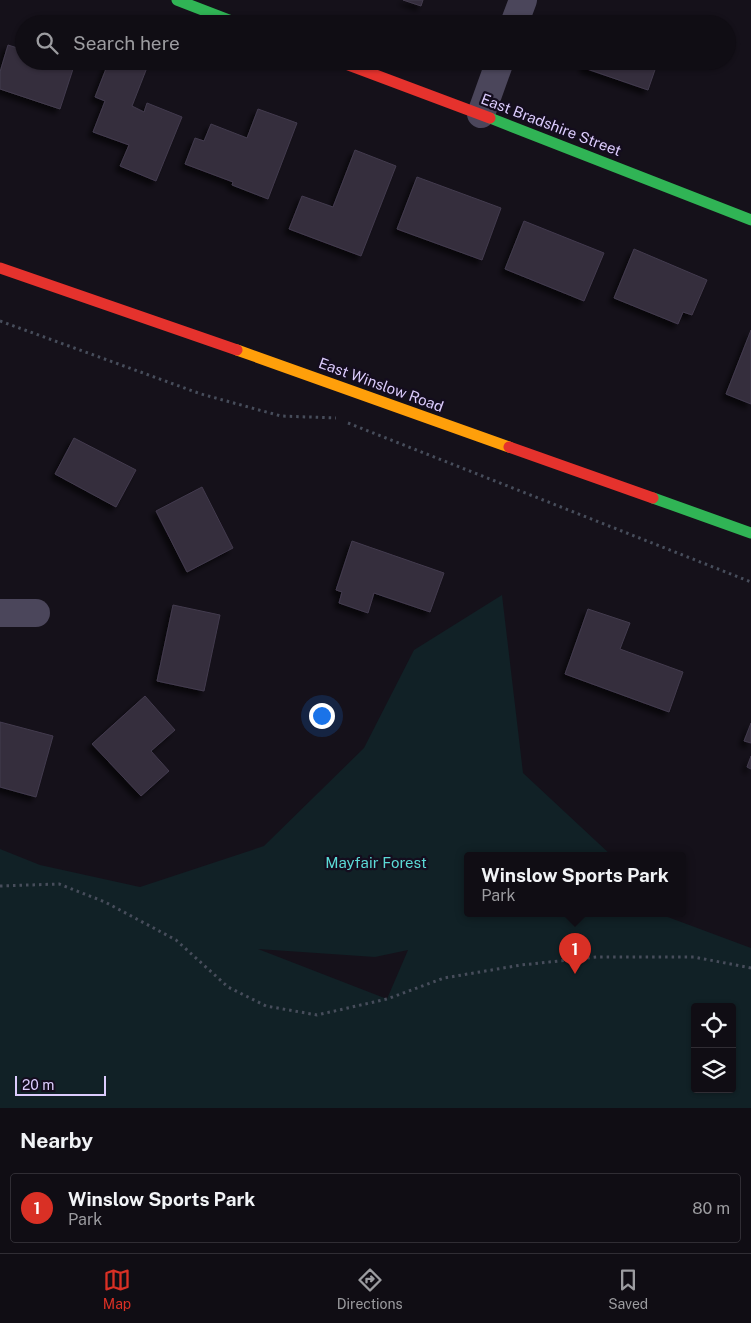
<!DOCTYPE html>
<style>
:root{--surface:#100d14;--page:#19161d;--text:#f1f3f6;--muted:#9c9ca0;--line:#302d34;--accent:#d93025}
body{margin:0;font-family:"Public Sans",sans-serif;background:var(--page);color:var(--text)}
.controls{position:absolute;right:15px;bottom:15px;display:grid;overflow:hidden;border-radius:5px;box-shadow:0 1px 4px #0004}
.controls button{width:45px;height:45px;display:grid;place-items:center;padding:0;border:0;border-bottom:1px solid var(--line);background:var(--surface);color:var(--text);font:25px sans-serif}
.scale{position:absolute;left:15px;bottom:12px;width:91px;box-sizing:border-box;padding-left:5px;border:2px solid #dcccfd;border-top:0;font-size:14px;line-height:18px;white-space:nowrap;color:#dcccfd;-webkit-text-stroke:4px #140d1e;paint-order:stroke}
.you{position:absolute;left:321px;top:715px;width:18px;height:18px;margin:-12px;border:4px solid #fff;border-radius:50%;background:#1a73e8;box-shadow:0 0 0 8px #1a73e833}
.badge{display:grid;place-items:center;width:32px;height:32px;border-radius:50%;background:var(--accent);color:#fff;font-size:16px;font-weight:700}
.pin{position:absolute;translate:-50% -41px;filter:drop-shadow(0 1px 2px #0008)}
.pin::after{content:'';position:absolute;top:26px;width:18px;height:15px;background:inherit;clip-path:polygon(0 0,100% 0,50% 100%)}
.popup{position:absolute;left:464px;top:852px;width:222px;height:65px;box-sizing:border-box;display:grid;place-content:center;border-radius:5px;background:var(--surface);filter:drop-shadow(0 1px 4px #0005);font-size:16px;white-space:nowrap;color:var(--muted)}
.popup b{font-size:19px;color:var(--text)}
.popup::after{content:'';position:absolute;left:50%;top:100%;margin-left:-10px;border:10px solid transparent;border-top-color:var(--surface)}
.list{margin:0;padding:0;list-style:none}
h2{display:flex;justify-content:space-between;align-items:center;height:65px;margin:0;padding:0 20px;font-size:21px}
h2 small{font-size:16px;font-weight:400;color:var(--muted)}
.list li{display:grid;grid-template-columns:32px 1fr auto;gap:15px;align-items:center;box-sizing:border-box;height:70px;margin:0 10px 10px;padding:0 10px;border:1px solid var(--line);border-radius:5px}
.list b{display:block;font-size:19px;white-space:nowrap}
.list p{margin:0;font-size:16px;white-space:nowrap;color:var(--muted)}
.list em{font-size:16px;font-style:normal;color:var(--muted)}
.icon{flex:none;width:28px;height:28px;fill:none;stroke:currentColor;stroke-width:2;stroke-linecap:round;stroke-linejoin:round}
.map{position:relative;flex:none;width:751px;height:1108px;overflow:hidden}
.search{position:absolute;background:var(--surface);box-shadow:0 1px 4px #0004;left:15px;right:15px;top:15px;height:55px;display:flex;align-items:center;gap:12px;box-sizing:border-box;padding:0 18px;border-radius:28px;color:var(--muted);font-size:19px}
.sheet{height:145px;background:var(--surface)}
nav{display:flex;justify-content:space-around;align-items:center;box-sizing:border-box;height:70px;border-top:1px solid var(--line);background:var(--surface);font-size:14px;color:var(--muted)}
nav a{display:grid;justify-items:center;gap:2px}
nav .on{color:var(--accent)}
.map>svg:first-child{display:block}
.green{fill:#112126;fill-rule:evenodd}
.building{fill:#342e3d;stroke:#433b4e;filter:url(#shadow)}
.lines{fill:none;stroke-linecap:round;stroke-linejoin:round}
.path{stroke:#474d5b;stroke-width:3;stroke-dasharray:2.5 4;stroke-linecap:butt}
.street{stroke:#4b465b;stroke-width:28}
.fast{stroke:#30b455;stroke-width:11}
.slow{stroke:#ff9f0a;stroke-width:11}
.jam{stroke:#e5322d;stroke-width:11}
.labels{text-anchor:middle;stroke-width:4.5;stroke-linejoin:round;paint-order:stroke}
.street-label{font-size:15px;fill:#dcccfd;stroke:#140d1e}
.park-label{font-size:15px;fill:#5bdad6;stroke:#140d1e}
</style>
<div class="map">
<svg width="751" height="1108" viewBox="0 0 751 1108">
<defs>
<filter id="shadow"><feDropShadow dx="-4.5" dy="4.5" stdDeviation="2.5" flood-color="#0009"/></filter>
</defs>
<rect width="100%" height="100%" fill="#15111a"/>
<path class="green" d="M502,595l21,178 88,82h-143v58h189l94,35v160h-751v-259l40,16 100,22 124,-41 100,-98 50,-98zM258,949l117,8 33,-7 -21,49zM695,1007h37v82h-37z"/>
<g class="building">
<path d="M403,0h20l-2,6z"/>
<path d="M8,45l16,5v11h35l15,5 -14,43 -60,-20v-17z"/>
<path d="M109,61h30l9,4 -16,41 12,6 3,-9 35,14 -26,64 -36,-15 9,-21 -36,-13 12,-31 -10,-4z"/>
<path d="M586,61h72l-10,29 -64,-22z"/>
<path d="M258,109l39,14 -29,76 -36,-14 1,-3 -48,-18 10,-26 9,3 7,-17 36,14z"/>
<path d="M355,150l41,16 -35,90 -72,-27 13,-33 31,11z"/>
<path d="M417,177l84,31 -19,52 -85,-31z"/>
<path d="M524,221l80,32 -20,48 -79,-32z"/>
<path d="M634,249l73,31 -15,35 -9,-3 -5,12 -64,-26z"/>
<path d="M751,330v74l-25,-10z"/>
<path d="M74,438l62,32 -20,37 -61,-33z"/>
<path d="M202,487l31,61 -46,24 -31,-61z"/>
<path d="M352,541l92,32 -14,39 -56,-19 -6,20 -29,-10 3,-11 -6,-2z"/>
<path d="M173,605l47,10 -16,76 -47,-10z"/>
<path d="M588,609l42,14 -10,26 63,23 -14,40 -104,-38z"/>
<path d="M145,696l30,34 -24,21 18,20 -28,25 -49,-52z"/>
<path d="M0,722l53,14 -17,61 -36,-10z"/>
<path d="M751,723v20l-7,-2z"/>
<path d="M751,756v13l-4,-2z"/>
</g>
<g class="lines">
<g class="path">
<path d="M0,321l201,73 80,22 55,2"/>
<path d="M348,423l403,159"/>
<path d="M0,886l59,-2 46,18 71,38 52,47 38,19 51,9 70,-16 57,-21 77,-13 76,-8h97l57,11"/>
</g>
<g class="street">
<path d="M514,24l9,-24"/>
<path d="M481,114l19,-53"/>
<path d="M0,613h36"/>
</g>
<g class="fast">
<path d="M177,0l62,24"/>
<path d="M490,118l261,102"/>
<path d="M653,498l98,35"/>
</g>
<path class="slow" d="M237,350l272,97"/>
<g class="jam">
<path d="M338,61l152,57"/>
<path d="M0,268l237,82"/>
<path d="M509,447l144,51"/>
</g>
</g>
<g class="labels">
<g class="street-label">
<text transform="translate(551 125) rotate(21)" y="5">East Bradshire Street</text>
<text transform="translate(381 385) rotate(20)" y="5">East Winslow Road</text>
</g>
<g class="park-label">
<text x="376" y="868">Mayfair Forest</text>
</g>
</g>
</svg>
<div class="controls">
<button><svg class="icon" aria-label="locate" viewBox="0 0 24 24"><circle cx="12" cy="12" r="6"/><path d="M12 2v4M12 18v4M2 12h4M18 12h4"/></svg></button>
<button><svg class="icon" aria-label="layers" viewBox="0 0 24 24"><path d="M12 4l9 5-9 5-9-5zM3 14l9 5 9-5"/></svg></button>
</div>
<div class="scale">20 m</div>
<div class="you"></div>
<div class="pin badge" style="left:575px;top:974px">1</div>
<div class="popup"><b>Winslow Sports Park</b>Park</div>
<div class="search"><svg class="icon" aria-label="search" viewBox="0 0 24 24"><circle cx="10" cy="10" r="6"/><path d="M15 15l6 6"/></svg>Search here</div>
</div>
<section class="sheet">
<h2>Nearby<small></small></h2>
<ul class="list">
<li><span class="badge">1</span><div><b>Winslow Sports Park</b><p>Park</p></div><em>80 m</em></li>
</ul>
</section>
<nav>
<a class="on"><svg class="icon" aria-label="map" viewBox="0 0 24 24"><path d="M3 6l6-2 6 2 6-2v14l-6 2-6-2-6 2zM9 4v14M15 6v14"/></svg>Map</a>
<a><svg class="icon" aria-label="directions" viewBox="0 0 24 24"><path d="M12 3l9 9-9 9-9-9zM9 14v-3h6M13 9l2 2-2 2"/></svg>Directions</a>
<a><svg class="icon" aria-label="saved" viewBox="0 0 24 24"><path d="M7 4h10v16l-5-4-5 4z"/></svg>Saved</a>
</nav>
